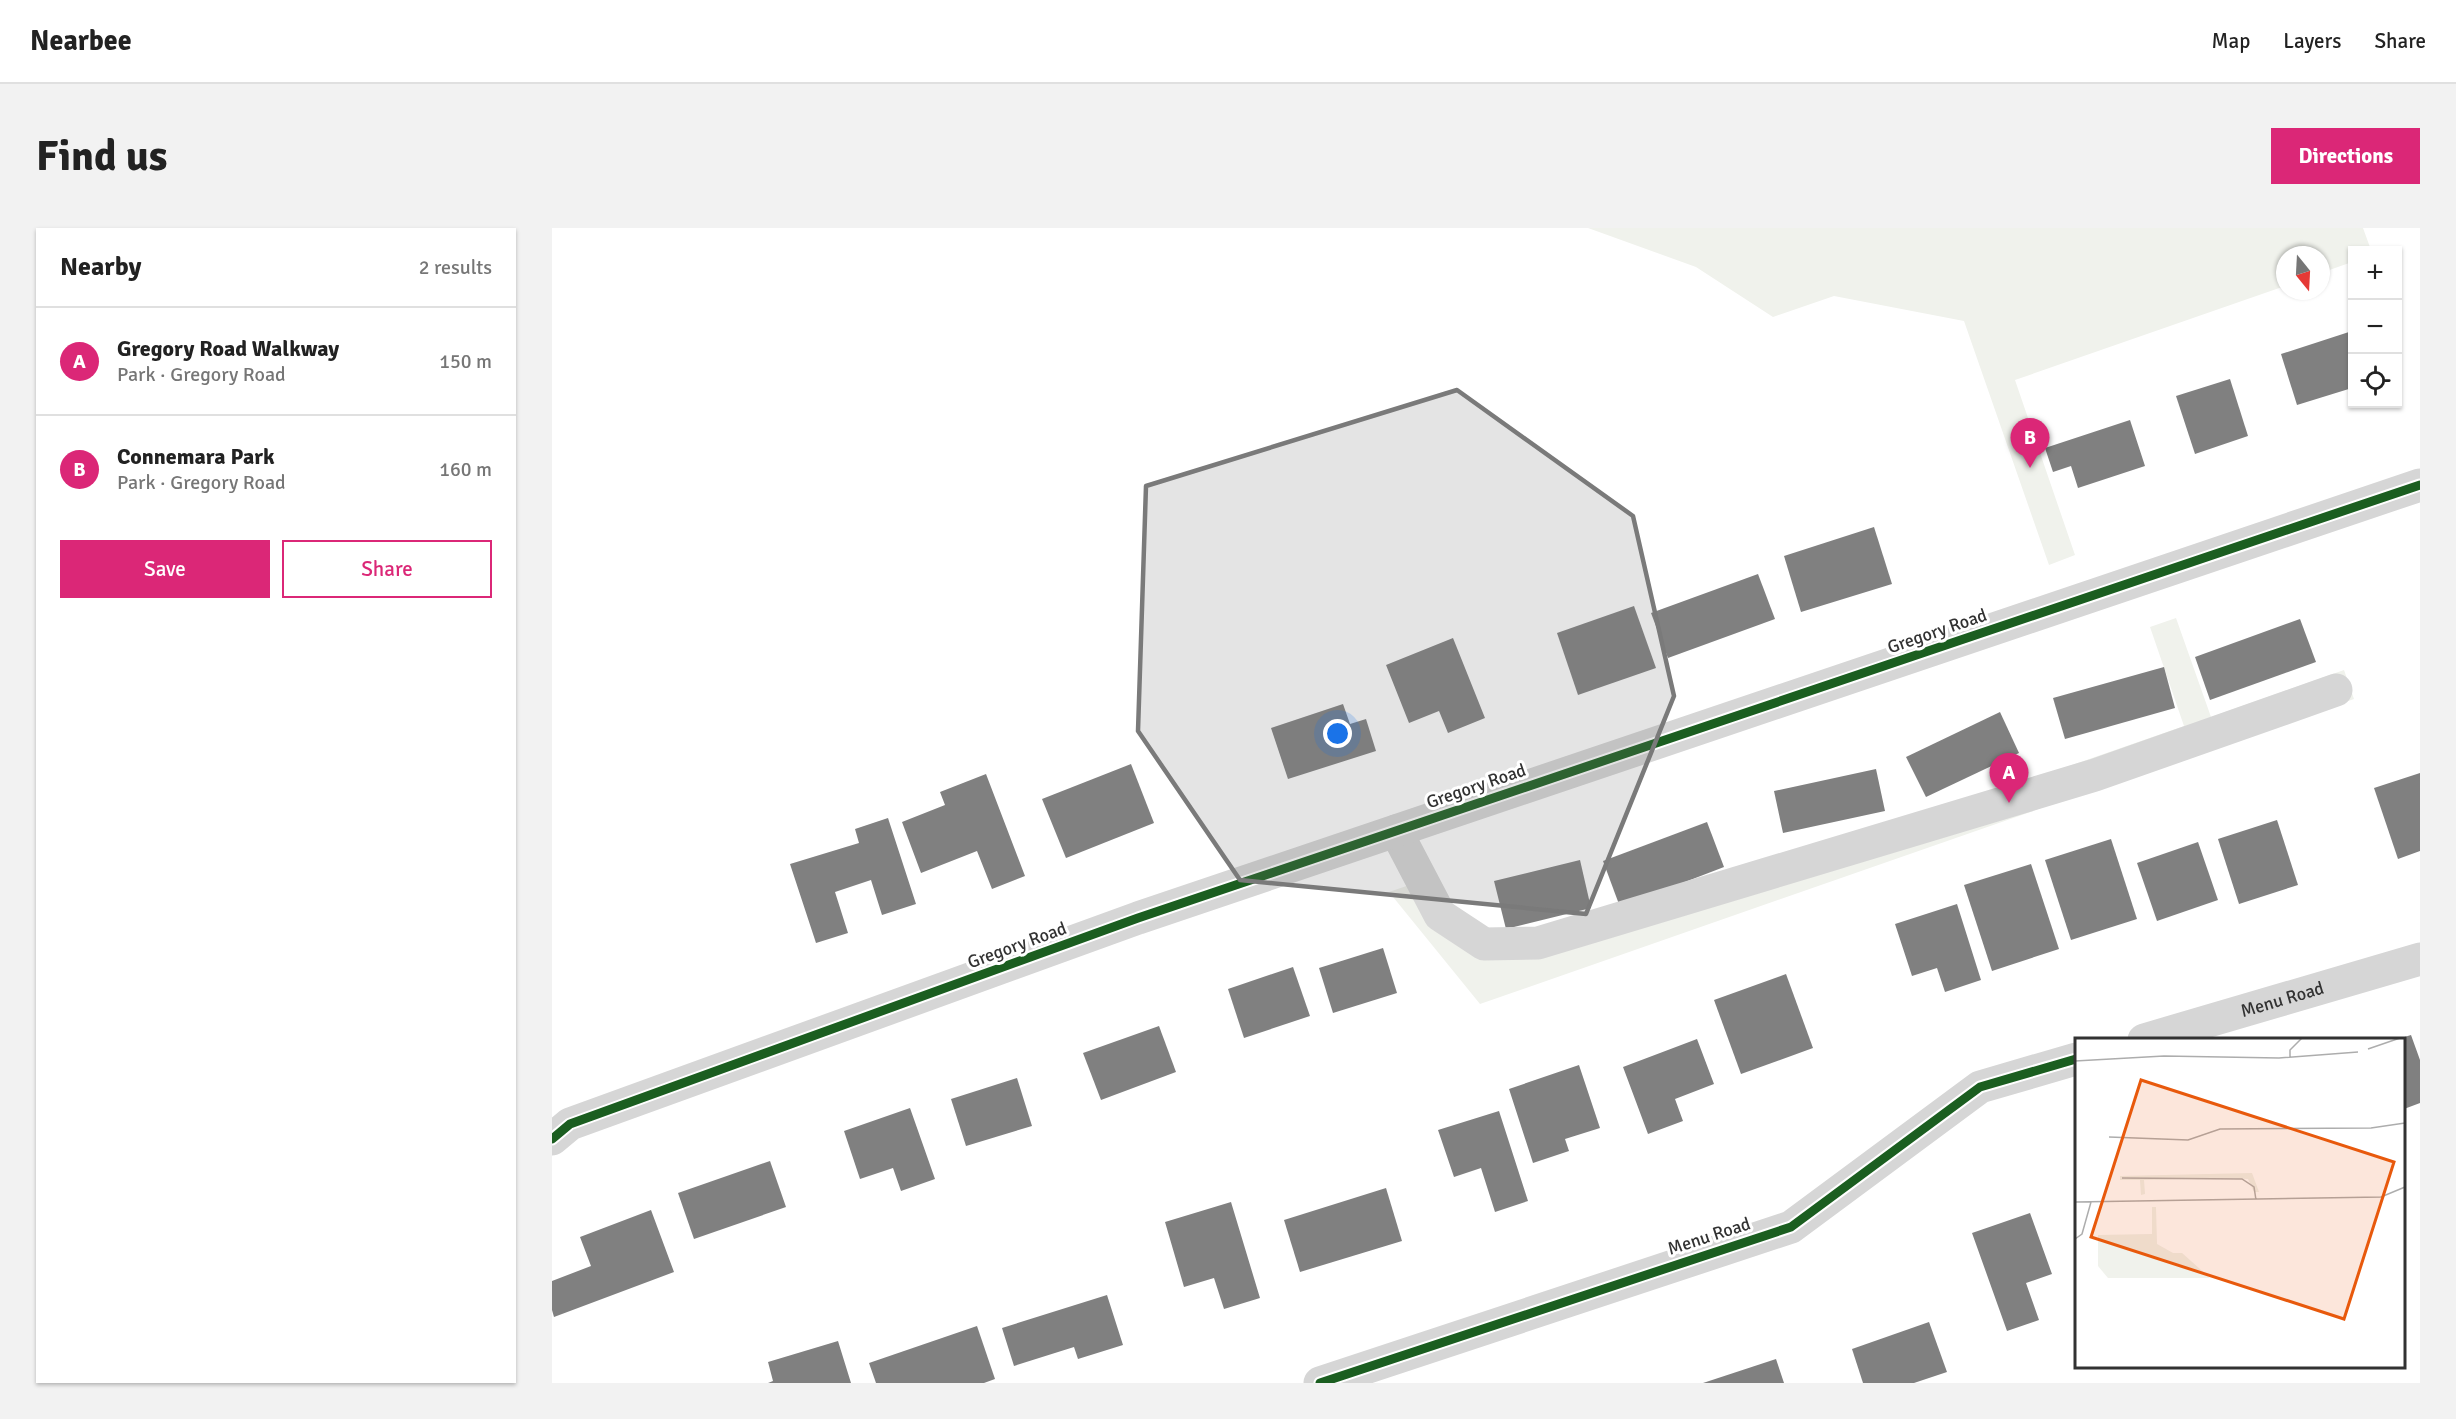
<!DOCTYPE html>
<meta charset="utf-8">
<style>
:root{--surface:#fff;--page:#f2f2f2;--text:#222;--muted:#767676;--line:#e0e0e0;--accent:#db2777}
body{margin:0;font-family:Signika,sans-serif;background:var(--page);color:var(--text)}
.controls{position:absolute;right:18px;top:18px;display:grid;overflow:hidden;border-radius:0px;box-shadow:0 2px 4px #0004}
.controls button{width:54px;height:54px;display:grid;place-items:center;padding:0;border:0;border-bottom:2px solid var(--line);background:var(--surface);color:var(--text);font:30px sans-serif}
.compass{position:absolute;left:1724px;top:18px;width:54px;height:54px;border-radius:50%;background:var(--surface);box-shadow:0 2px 4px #0004;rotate:162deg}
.you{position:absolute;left:786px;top:506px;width:21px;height:21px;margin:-15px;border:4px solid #fff;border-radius:50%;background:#1a73e8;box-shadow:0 0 0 9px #1a73e833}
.badge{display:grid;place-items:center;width:39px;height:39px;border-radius:50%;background:var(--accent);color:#fff;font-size:20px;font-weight:700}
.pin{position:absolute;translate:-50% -50px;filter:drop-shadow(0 2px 3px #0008)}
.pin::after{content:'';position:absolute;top:32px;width:21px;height:18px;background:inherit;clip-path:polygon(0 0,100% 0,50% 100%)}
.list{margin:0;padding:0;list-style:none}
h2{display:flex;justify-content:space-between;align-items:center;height:78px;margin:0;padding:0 24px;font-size:26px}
h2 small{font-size:20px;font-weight:400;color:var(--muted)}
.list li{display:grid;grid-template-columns:39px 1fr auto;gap:18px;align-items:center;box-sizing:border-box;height:108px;padding:0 24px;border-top:2px solid var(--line)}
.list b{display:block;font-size:22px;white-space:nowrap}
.list p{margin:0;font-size:20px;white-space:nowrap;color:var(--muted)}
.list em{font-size:20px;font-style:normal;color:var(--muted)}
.actions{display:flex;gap:12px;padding:18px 24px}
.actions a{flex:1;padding:14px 0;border:2px solid var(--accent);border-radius:0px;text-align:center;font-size:21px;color:var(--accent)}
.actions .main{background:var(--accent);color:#fff}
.icon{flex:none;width:33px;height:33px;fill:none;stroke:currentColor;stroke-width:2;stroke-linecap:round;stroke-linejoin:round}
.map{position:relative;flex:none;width:1868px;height:1155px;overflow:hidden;border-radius:0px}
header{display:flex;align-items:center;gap:36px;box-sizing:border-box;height:84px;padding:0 30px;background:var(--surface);border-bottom:2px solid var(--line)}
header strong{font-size:28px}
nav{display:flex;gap:33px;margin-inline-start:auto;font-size:21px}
.intro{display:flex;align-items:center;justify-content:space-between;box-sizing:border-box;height:144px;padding:0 36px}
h1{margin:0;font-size:42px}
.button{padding:15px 27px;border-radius:0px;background:var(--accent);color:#fff;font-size:21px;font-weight:700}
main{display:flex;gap:36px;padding:0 36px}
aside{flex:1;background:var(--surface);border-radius:0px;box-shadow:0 2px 4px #0004}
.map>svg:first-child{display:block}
.green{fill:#f0f2ec}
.building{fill:#808080}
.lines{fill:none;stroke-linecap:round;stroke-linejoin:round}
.minor{stroke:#d6d6d6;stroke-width:33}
.cycleway-casing{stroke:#fff;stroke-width:13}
.cycleway{stroke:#1b5e20;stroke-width:9}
.marked{fill:#7a7a7a;fill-opacity:0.2;stroke:#7a7a7a;stroke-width:4.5;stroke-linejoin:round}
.labels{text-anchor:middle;stroke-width:6;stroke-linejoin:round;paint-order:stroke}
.street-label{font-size:18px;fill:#323232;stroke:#fff}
.inset-road{fill:none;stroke:#adadad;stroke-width:1.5}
.view{fill:#e8590c;fill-opacity:0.15;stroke:#e8590c;stroke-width:3}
.inset-edge{fill:none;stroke:#323232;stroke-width:3}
</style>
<header>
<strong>Nearbee</strong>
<nav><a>Map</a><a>Layers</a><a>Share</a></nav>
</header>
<div class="intro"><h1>Find us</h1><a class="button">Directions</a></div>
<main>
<aside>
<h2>Nearby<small>2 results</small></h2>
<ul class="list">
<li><span class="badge">A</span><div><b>Gregory Road Walkway</b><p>Park · Gregory Road</p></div><em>150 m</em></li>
<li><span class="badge">B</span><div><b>Connemara Park</b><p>Park · Gregory Road</p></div><em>160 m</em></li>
</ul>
<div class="actions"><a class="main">Save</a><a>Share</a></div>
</aside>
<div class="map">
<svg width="1868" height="1155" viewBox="0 0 1868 1155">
<rect width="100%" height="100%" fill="#fff"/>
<g class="green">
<path d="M1036,0h775l8,22h-19v12l-31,11v-18h-36v31l-270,94 60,175 -26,10 -85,-244 -130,-25 -61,21 -77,-50z"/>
<path d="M1624,390l35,99 133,-47 10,29 -874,305 -91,-112 35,-12 47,58 136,-11 577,-201 -34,-99z"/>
</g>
<g class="building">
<path d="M1800,103v57l-55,17 -16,-51z"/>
<path d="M1678,151l18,57 -53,18 -19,-58z"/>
<path d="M1578,192l15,46 -67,22 -7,-22 -18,6 -8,-24z"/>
<path d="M1322,299l18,57 -91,28 -17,-56z"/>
<path d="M1206,346l17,45 -107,39 -17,-45z"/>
<path d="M1082,378l22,62 -78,27 -21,-62z"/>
<path d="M1748,391l16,43 -106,38 -15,-43z"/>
<path d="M901,410l32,80 -37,15 -9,-22 -30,12 -23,-58z"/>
<path d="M1612,439l11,41 -110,31 -12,-41z"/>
<path d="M791,476l7,20 16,-5 10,32 -88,28 -17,-51z"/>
<path d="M1448,484l19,41 -93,44 -20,-40z"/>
<path d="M579,536l23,59 -88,35 -24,-59z"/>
<path d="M1324,541l9,42 -102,22 -9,-42z"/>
<path d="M1868,545v78l-22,8 -24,-71z"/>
<path d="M434,546l39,102 -33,13 -15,-38 -56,22 -19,-51 43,-17 -5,-13z"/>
<path d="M336,590l28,86 -34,11 -11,-35 -36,12 13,41 -32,10 -26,-79 69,-21 -4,-14z"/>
<path d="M1725,592l21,65 -59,19 -21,-65z"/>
<path d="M1155,594l17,45 -104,40 -17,-46z"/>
<path d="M1559,611l26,80 -66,21 -26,-80z"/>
<path d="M1646,614l20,58 -61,21 -20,-58z"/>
<path d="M1028,632l11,48 -85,21 -12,-48z"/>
<path d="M1479,636l28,85 -67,22 -28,-86z"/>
<path d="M1405,676l24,76 -36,12 -8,-24 -25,8 -17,-52z"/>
<path d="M831,720l14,45 -64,20 -14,-45z"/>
<path d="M741,739l17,49 -66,22 -16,-49z"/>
<path d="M1234,746l27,74 -72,26 -27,-74z"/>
<path d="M607,798l17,46 -75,28 -18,-47z"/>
<path d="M1859,807l9,25v43l-16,6v-69l-6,-1z"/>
<path d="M1145,811l17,45 -39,15 8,22 -35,13 -25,-67z"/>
<path d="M1027,837l21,63 -35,11 4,12 -36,12 -24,-74z"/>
<path d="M465,850l15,48 -66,20 -15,-47z"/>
<path d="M358,880l25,71 -34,12 -8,-23 -33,11 -16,-48z"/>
<path d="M947,883l29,90 -33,11 -14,-44 -27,9 -16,-47z"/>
<path d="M218,933l16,46 -92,32 -16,-46z"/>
<path d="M834,960l16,53 -102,31 -16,-52z"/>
<path d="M679,974l29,96 -36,11 -10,-31 -30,9 -19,-65z"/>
<path d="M99,982l23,62 -120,45 -2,-7v-29l39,-15 -11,-29z"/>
<path d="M1478,985l22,61 -26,9 13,37 -32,11 -35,-98z"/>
<path d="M555,1067l16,50 -45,14 -4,-12 -60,19 -12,-38z"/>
<path d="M1377,1094l18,50 -33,11h-51l-11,-34z"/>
<path d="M425,1098l18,53 -11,4h-108l-7,-20z"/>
<path d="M286,1113l13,42h-83l5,-2 -5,-19z"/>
<path d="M1224,1131l8,24h-81z"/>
</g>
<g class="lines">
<g class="minor">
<path d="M844,603l44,84 44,29 54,-1 557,-168 241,-85"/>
<path id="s1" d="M1592,812l276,-81"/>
<path d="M0,911l18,-15 568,-206 1282,-433"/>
<path d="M768,1155l471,-156 189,-140 96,-28"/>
</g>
<g class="cycleway-casing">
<g id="cycleway">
<path d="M0,911l18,-15 568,-206 1282,-433"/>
<path d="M768,1155l471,-156 189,-140 96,-28"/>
</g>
</g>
<use href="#cycleway" class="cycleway"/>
</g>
<path class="marked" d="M905,162l176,126 41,180 -88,218 -346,-34 -102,-149 8,-245z"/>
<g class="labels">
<g class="street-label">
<text transform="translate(1385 403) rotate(-19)" y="6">Gregory Road</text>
<text transform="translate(924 558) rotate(-19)" y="6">Gregory Road</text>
<text transform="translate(465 717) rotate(-20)" y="6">Gregory Road</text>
<text dy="6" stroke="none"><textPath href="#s1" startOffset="144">Menu Road</textPath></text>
<text transform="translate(1157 1008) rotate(-18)" y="6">Menu Road</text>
</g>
</g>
<g transform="translate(1523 810)">
<rect width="330" height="330" fill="#fff"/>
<path d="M177,135l7,19h-5l-6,-13 -17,-1 -87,2 1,14 -4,1 -1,-15h-20v-4zM77,169h4l1,37 16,9h9l28,25h-102l-10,-12v-31l54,-1z" fill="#f0f2ec"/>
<path class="inset-road" d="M293,11l32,-11M215,19v-7l12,-12M0,23l89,-5 115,2 79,-6M34,99l79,3 32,-11 151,-1 34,-5M47,140l120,1 12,8 2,13M0,164l306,-5 24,-10M0,201l7,-5 9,-32"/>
<path class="view" d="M66,42l253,82 -50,157 -253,-82z"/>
<rect width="330" height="330" class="inset-edge"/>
</g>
</svg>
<div class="controls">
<button>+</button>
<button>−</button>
<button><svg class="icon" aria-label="locate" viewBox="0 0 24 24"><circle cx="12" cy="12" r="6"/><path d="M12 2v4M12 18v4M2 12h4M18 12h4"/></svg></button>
</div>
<svg class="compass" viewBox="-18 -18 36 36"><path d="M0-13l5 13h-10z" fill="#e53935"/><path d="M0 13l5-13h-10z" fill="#767676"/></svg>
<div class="you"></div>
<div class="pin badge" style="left:1457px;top:575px">A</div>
<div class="pin badge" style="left:1478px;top:240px">B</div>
</div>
</main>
